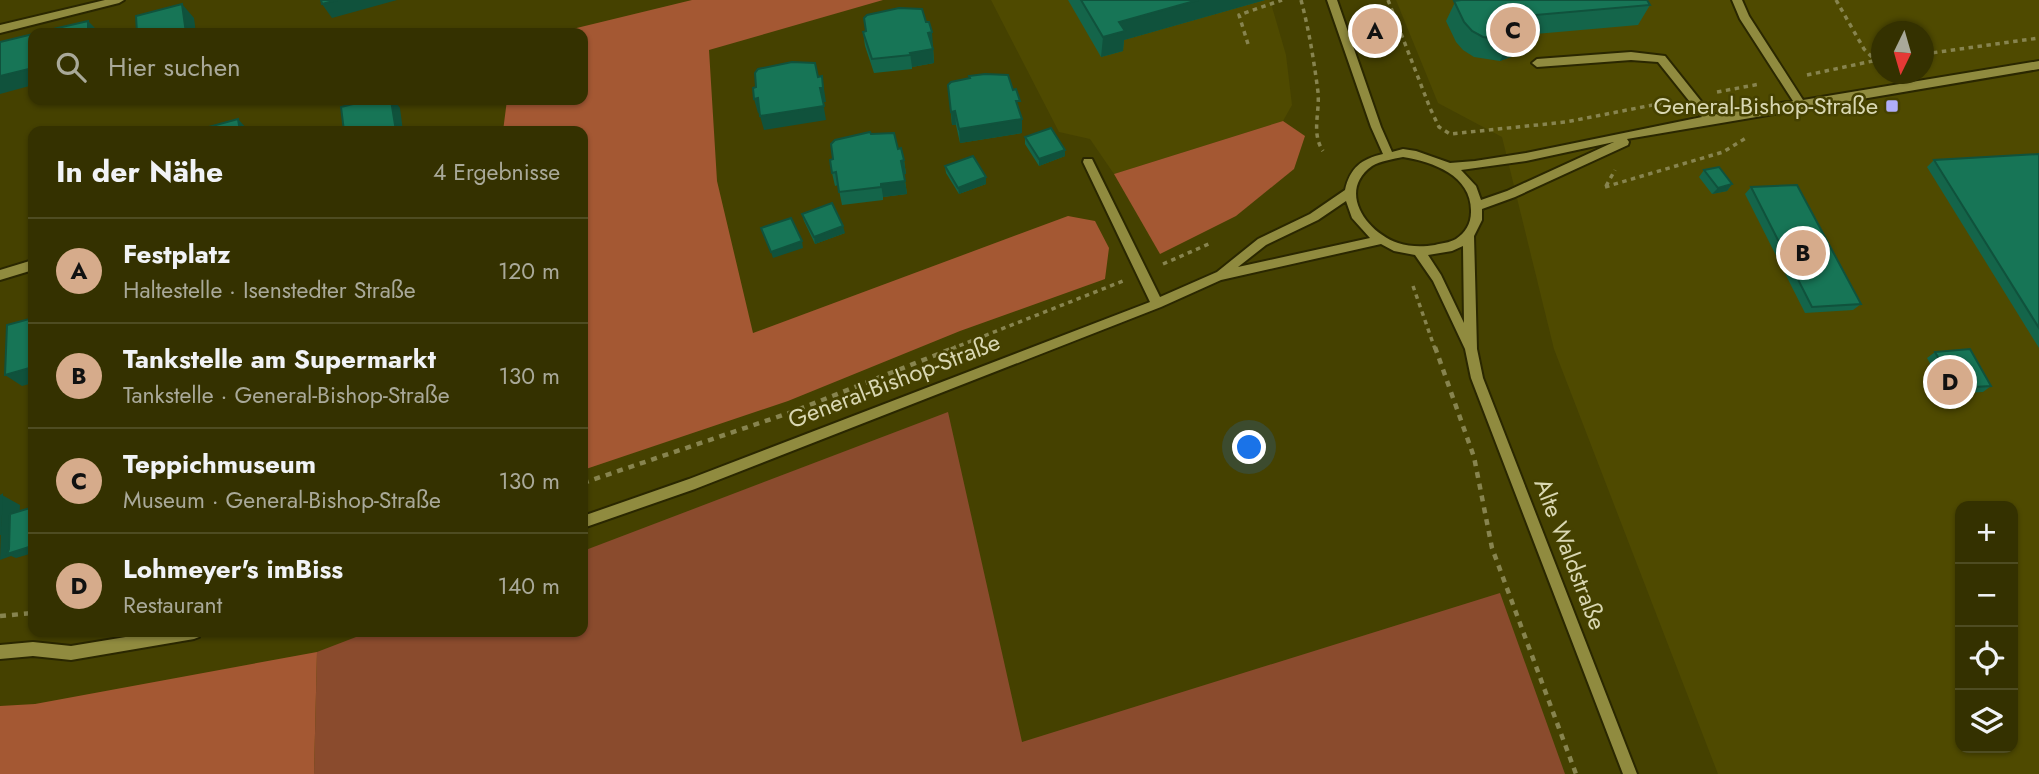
<!DOCTYPE html>
<html lang="de">
<meta charset="utf-8">
<style>
:root{--surface:#343100;--page:#3f3d0f;--text:#f1f3f6;--muted:#a9a999;--line:#4e4c22;--accent:#d6ab8b}
body{margin:0;font-family:Jost,sans-serif;background:var(--page);color:var(--text)}
.controls{position:absolute;right:21px;bottom:21px;display:grid;overflow:hidden;border-radius:14px;box-shadow:0 2px 5px #0004}
.controls button{width:63px;height:63px;display:grid;place-items:center;padding:0;border:0;border-bottom:2px solid var(--line);background:var(--surface);color:var(--text);font:35px sans-serif}
.compass{position:absolute;left:1871px;top:21px;width:63px;height:63px;border-radius:50%;background:var(--surface);box-shadow:0 2px 5px #0004;rotate:185deg}
.you{position:absolute;left:1250px;top:448px;width:24px;height:24px;margin:-18px;border:5px solid #fff;border-radius:50%;background:#1a73e8;box-shadow:0 0 0 10px #1a73e833}
.badge{display:grid;place-items:center;width:46px;height:46px;border-radius:50%;background:var(--accent);color:#111;font-size:23px;font-weight:700}
.pin{position:absolute;translate:-50% -50%;border:4px solid #fff;box-shadow:0 2px 7px #0006}
.list{margin:0;padding:0;list-style:none}
h2{display:flex;justify-content:space-between;align-items:center;height:91px;margin:0;padding:0 28px;font-size:30px}
h2 small{font-size:23px;font-weight:400;color:var(--muted)}
.list li{display:grid;grid-template-columns:46px 1fr auto;gap:21px;align-items:center;box-sizing:border-box;height:105px;padding:0 28px;border-top:2px solid var(--line)}
.list b{display:block;font-size:26px;white-space:nowrap}
.list p{margin:0;font-size:23px;white-space:nowrap;color:var(--muted)}
.list em{font-size:23px;font-style:normal;color:var(--muted)}
.icon{flex:none;width:38px;height:38px;fill:none;stroke:currentColor;stroke-width:2;stroke-linecap:round;stroke-linejoin:round}
.map{position:relative;flex:none;width:2039px;height:774px;overflow:hidden}
.search{position:absolute;background:var(--surface);box-shadow:0 2px 5px #0004;left:28px;top:28px;width:560px;height:77px;display:flex;align-items:center;gap:18px;box-sizing:border-box;padding:0 24px;border-radius:14px;color:var(--muted);font-size:26px}
.panel{position:absolute;background:var(--surface);box-shadow:0 2px 5px #0004;left:28px;top:126px;width:560px;height:511px;border-radius:14px}
.map>svg:first-child{display:block}
.built{fill:#4f4a00;fill-rule:evenodd}
.green{fill:#8a4b2d}
.forest{fill:#a45833}
.lines{fill:none;stroke-linecap:round;stroke-linejoin:round}
.minor-casing{stroke:#2a2700;stroke-width:4}
.path-far1{stroke:#87844f;stroke-width:3.5;stroke-dasharray:4.5 4.5;stroke-linecap:butt}
.path{stroke:#87844f;stroke-width:4.5;stroke-dasharray:6 6;stroke-linecap:butt}
.minor{fill:#908b3f;fill-rule:evenodd}
.wall{fill:#14654a}
.shaded-wall{fill:#10523c}
.building{fill:#177556;stroke:#10523c;stroke-width:2}
.poi-dot{fill:#b0aefa;stroke:#454100;stroke-width:2.5}
.labels{text-anchor:middle;stroke-width:5;stroke-linejoin:round;paint-order:stroke}
.poi-label{font-size:24px;fill:#d9d7b2;stroke:#454100;text-anchor:end}
.street-label{font-size:24px;fill:#d9d7b2;stroke:#454100}
</style>
<div class="map">
<svg width="2039" height="774" viewBox="0 0 2039 774">
<rect width="100%" height="100%" fill="#454100"/>
<g class="built">
<path d="M991,0h279l16,55 6,50 -9,16 -169,53 -24,-35 -31,-7z"/>
<path d="M1396,0h643v774h-321l-164,-425 -52,-212 -64,-34zM1882,32h42v42h-42zM1960,506h53v242h-53z"/>
</g>
<path class="green" d="M948,412l74,330 478,-149 65,181h-1251l3,-122 52,-20h214v-81z"/>
<g class="forest">
<path d="M692,0h191l-174,50 8,131 36,152 315,-117 27,5 14,27 -4,31 -145,52 -172,70 -205,69v-339h-80l4,-31h76v-67h-27z"/>
<path d="M1283,121l22,15 -11,33 -58,47 -76,38 -46,-80z"/>
<path d="M317,652l-3,122h-314v-68l35,-2z"/>
</g>
<g class="lines">
<g class="minor-casing">
<g id="minor">
<path d="M105,0h19l-5,3 -119,30v-8z"/>
<path d="M1327,0h10l44,127 11,25 11,-3 13,2 34,12 25,-2 51,-8 176,-36 -44,-55 -27,-2 -94,7 -5,-4 5,-4 94,-7 34,4 47,59 81,-14 -53,-82 -8,-19h10l7,16 54,84 236,-39v8l-412,70 2,3 -1,3 -113,52 -33,12v11l-8,16 3,113 6,29 154,396h-14l-152,-396 -6,-29 -32,-68 -18,-26 -21,-4 -13,-7 -160,36 -60,27 -466,182 -112,39v-12l106,-37 461,-177 -67,-140 1,-3h8l68,138 57,-25 41,-33 52,-25 35,-24c5,-22 16,-31 38,-36l-12,-27zM1614,142l-107,49 -26,9 -5,-14 -15,-16 65,-9zM1403,157c31,5 69,19 68,55 0,12 -6,21 -15,27 -7,4 -14,4 -21,6 -12,2 -25,2 -37,-2 -32,-11 -61,-52 -26,-77 8,-5 21,-7 31,-9zM1346,201l6,17 18,20 -132,29 28,-22 52,-25zM1463,246l1,77 -23,-48 -13,-20 24,-4z"/>
<path d="M33,260v10l-33,10v-10z"/>
<path d="M156,632h45l-2,5 -5,2 -123,21 -38,-4 -33,3v-14l33,-3 38,4z"/>
</g>
</g>
<g class="path-far1">
<path d="M1301,0c8,30 13,61 17,92 2,21 -7,41 5,59"/>
<path d="M1388,0l42,108 9,19 11,7 116,-12 102,-20"/>
<path d="M1836,0l28,49 10,10"/>
<path d="M1248,44l-9,-29 43,-15"/>
<path d="M1924,54l115,-16"/>
<path d="M1807,75l75,-16"/>
<path d="M1717,92l43,-8"/>
<path d="M1606,186l9,-16"/>
<path d="M1605,187l118,-35 23,-14"/>
<path d="M1163,264l48,-21"/>
<path d="M1413,286l22,63"/>
<path d="M951,349l172,-68"/>
</g>
<g class="path">
<path d="M1435,347l39,110 18,91 84,226"/>
<path d="M583,483l209,-71 164,-65"/>
<path d="M0,616l33,-3"/>
</g>
<use href="#minor" class="minor"/>
</g>
<g class="wall">
<path d="M1068,0h197l-141,40 -1,11 -22,6z"/>
<path d="M1456,0h191l3,5 -12,20 -115,10 -7,18 -5,4 -11,4 -26,-4 -11,-7 -7,-8 -10,-21z"/>
<path d="M926,22l7,24 1,17 -22,4v2l-38,4 -9,-27 -2,-14z"/>
<path d="M948,85l72,27 2,7v14l-62,10 -4,-18h-4z"/>
<path d="M871,134l27,15 6,11 2,14h-2l3,20 -24,3v3l-41,5 -4,-20 -3,1 -3,-13 1,-14z"/>
<path d="M1025,137l40,19 -26,10 -14,-22z"/>
<path d="M2039,154v194l-112,-181 7,-7z"/>
<path d="M945,166l41,11v7l-27,10 -13,-21z"/>
<path d="M1704,170l28,14 -5,7 -15,3 -13,-17z"/>
<path d="M1751,187l110,117 -8,6 -48,3 -60,-119z"/>
<path d="M802,214l43,19 -30,11 -11,-23z"/>
<path d="M1935,352l56,34 -8,6 -36,2 -20,-36z"/>
</g>
<g class="shaded-wall">
<path d="M337,0h60l-65,18 -10,-14z"/>
<path d="M1198,0h67l-141,40 -1,11 -22,6 2,-20 16,-15z"/>
<path d="M182,4l12,14 2,15h-10z"/>
<path d="M88,21l12,12h-12z"/>
<path d="M932,32l1,14 -4,1 -1,-14z"/>
<path d="M1521,37l-1,9 -4,7 -5,4 -11,4 10,-20z"/>
<path d="M933,49l1,14 -22,4 -2,-14z"/>
<path d="M33,68v17l-33,9v-18z"/>
<path d="M822,76l4,26h-3l3,18 -62,10 -4,-14 60,-28z"/>
<path d="M758,98l4,14 -4,1 -4,-14z"/>
<path d="M391,100h3l6,8 3,23h-10z"/>
<path d="M955,111l1,14h-4l-1,-13z"/>
<path d="M238,119l11,12h-9z"/>
<path d="M1022,119v14l-62,10 -1,-14z"/>
<path d="M1065,150v6l-26,10v-7z"/>
<path d="M904,160l2,14 -4,1 -1,-14z"/>
<path d="M986,177v7l-27,10 -1,-6z"/>
<path d="M905,181l2,13 -24,3 -2,-13z"/>
<path d="M1732,184l-5,7 -15,3 6,-6z"/>
<path d="M843,226l2,7 -30,11 -1,-7z"/>
<path d="M802,241l1,7 -30,10 -2,-6z"/>
<path d="M33,367v16l-11,3 -17,-11z"/>
<path d="M2,495l18,10 -2,45 12,-42 3,1v44l-17,5 -5,-2 -11,4z"/>
</g>
<g class="building">
<path d="M321,0h16l-15,4z"/>
<path d="M1081,0h117l-79,22 6,9 -22,6z"/>
<path d="M1461,0h186l3,5 -127,11 5,9 -13,1 6,11 -11,4 -27,-4 -11,-6 -8,-9 -10,-21z"/>
<path d="M182,4l4,29h-49l-1,-17z"/>
<path d="M899,8l23,1 4,13h3l3,10 -4,1 5,16 -23,4 1,2 -39,4 -9,-27 3,-1 -2,-13 3,-3z"/>
<path d="M88,21v12h-52z"/>
<path d="M33,34v34l-33,8v-34z"/>
<path d="M1521,37h3l-4,9 -5,4z"/>
<path d="M792,62l23,1 3,14 4,-1 1,12h-3l4,18 -64,10 -2,-18 -4,1 -1,-11 3,-1 -1,-14 3,-4z"/>
<path d="M985,74l23,1 5,15 3,-1 4,12h-4l6,18 -63,10 -4,-18 -4,1 -3,-27 3,-3 19,-4 -1,-2z"/>
<path d="M369,100h22l5,31h-52l-3,-24z"/>
<path d="M238,119l2,12h-46z"/>
<path d="M1051,128l14,22 -26,9 -14,-22z"/>
<path d="M870,132l1,2 23,-1 4,16 3,-1 3,12 -3,1 4,20 -24,3v3l-42,5 -3,-20 -4,1 -2,-13 3,-1 -2,-15 4,-4z"/>
<path d="M2039,154v174l-105,-168z"/>
<path d="M973,156l13,21 -28,11 -13,-22z"/>
<path d="M1719,167l13,17 -14,4 -14,-18z"/>
<path d="M1797,185l64,119 -49,3 -61,-120z"/>
<path d="M832,203l11,23 -29,11 -12,-23z"/>
<path d="M791,218l11,23 -31,11 -10,-24z"/>
<path d="M33,318v49l-28,8 2,-50z"/>
<path d="M1970,349l21,37 -35,2 -21,-36z"/>
<path d="M2,495l-2,40v-39z"/>
<path d="M30,508l-1,39 -22,7 2,-5 1,-35z"/>
</g>
<rect class="poi-dot" x="1885" y="99" width="14" height="14" rx="3.5"/>
<g class="labels">
<g class="poi-label">
<text x="1878" y="114">General-Bishop-Straße</text>
</g>
<g class="street-label">
<text transform="translate(894 381) rotate(-21)" y="8">General-Bishop-Straße</text>
<text transform="translate(1570 554) rotate(69)" y="8">Alte Waldstraße</text>
</g>
</g>
</svg>
<div class="controls">
<button>+</button>
<button>−</button>
<button><svg class="icon" aria-label="locate" viewBox="0 0 24 24"><circle cx="12" cy="12" r="6"/><path d="M12 2v4M12 18v4M2 12h4M18 12h4"/></svg></button>
<button><svg class="icon" aria-label="layers" viewBox="0 0 24 24"><path d="M12 4l9 5-9 5-9-5zM3 14l9 5 9-5"/></svg></button>
</div>
<svg class="compass" viewBox="-18 -18 36 36"><path d="M0-13l5 13h-10z" fill="#e53935"/><path d="M0 13l5-13h-10z" fill="#a9a999"/></svg>
<div class="you"></div>
<div class="pin badge" style="left:1375px;top:31px">A</div>
<div class="pin badge" style="left:1803px;top:253px">B</div>
<div class="pin badge" style="left:1513px;top:30px">C</div>
<div class="pin badge" style="left:1950px;top:382px">D</div>
<div class="search"><svg class="icon" aria-label="search" viewBox="0 0 24 24"><circle cx="10" cy="10" r="6"/><path d="M15 15l6 6"/></svg>Hier suchen</div>
<section class="panel">
<h2>In der Nähe<small>4 Ergebnisse</small></h2>
<ul class="list">
<li><span class="badge">A</span><div><b>Festplatz</b><p>Haltestelle · Isenstedter Straße</p></div><em>120 m</em></li>
<li><span class="badge">B</span><div><b>Tankstelle am Supermarkt</b><p>Tankstelle · General-Bishop-Straße</p></div><em>130 m</em></li>
<li><span class="badge">C</span><div><b>Teppichmuseum</b><p>Museum · General-Bishop-Straße</p></div><em>130 m</em></li>
<li><span class="badge">D</span><div><b>Lohmeyer's imBiss</b><p>Restaurant</p></div><em>140 m</em></li>
</ul>
</section>
</div>
